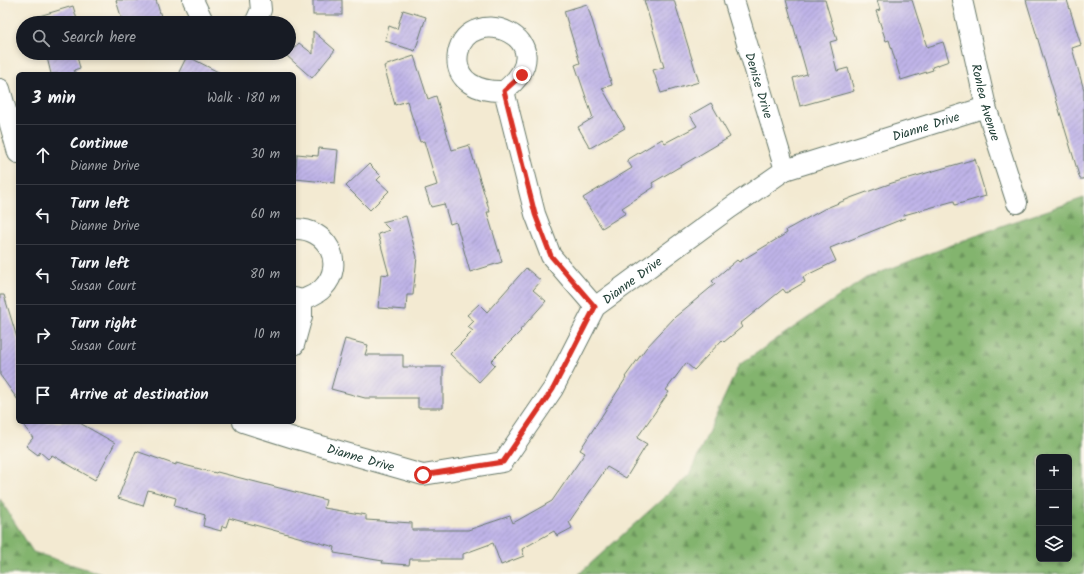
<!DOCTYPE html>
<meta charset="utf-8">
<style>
:root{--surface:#171b24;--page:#242831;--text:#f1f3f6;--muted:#9ea1a6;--line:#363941}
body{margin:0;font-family:Kalam,sans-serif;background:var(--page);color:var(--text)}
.controls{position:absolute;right:12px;bottom:12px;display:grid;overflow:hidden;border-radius:6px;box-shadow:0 2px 6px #0003}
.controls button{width:36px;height:36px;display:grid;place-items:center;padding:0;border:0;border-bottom:1px solid var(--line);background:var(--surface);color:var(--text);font:20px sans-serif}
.stop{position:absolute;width:12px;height:12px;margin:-9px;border:3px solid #d93025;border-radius:50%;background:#fff}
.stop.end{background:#d93025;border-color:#fff;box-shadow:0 1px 4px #0008}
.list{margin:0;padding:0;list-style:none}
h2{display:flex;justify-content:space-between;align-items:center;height:52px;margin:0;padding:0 16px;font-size:17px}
h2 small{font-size:13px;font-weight:400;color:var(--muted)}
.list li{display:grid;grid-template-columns:26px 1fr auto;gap:12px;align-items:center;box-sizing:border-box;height:60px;padding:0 16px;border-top:1px solid var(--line)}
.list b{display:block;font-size:15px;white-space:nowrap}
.list p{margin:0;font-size:13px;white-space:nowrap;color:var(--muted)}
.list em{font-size:13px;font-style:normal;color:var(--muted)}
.icon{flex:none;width:22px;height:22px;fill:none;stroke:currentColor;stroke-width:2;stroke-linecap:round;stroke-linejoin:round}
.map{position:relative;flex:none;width:1084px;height:574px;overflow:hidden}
.search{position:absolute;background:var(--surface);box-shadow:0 2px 6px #0003;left:16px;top:16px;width:280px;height:44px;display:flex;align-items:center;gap:10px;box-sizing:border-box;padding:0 14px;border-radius:22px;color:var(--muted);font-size:15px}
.panel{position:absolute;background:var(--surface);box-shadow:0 2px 6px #0003;left:16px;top:72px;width:280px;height:352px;border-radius:6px}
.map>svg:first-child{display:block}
.forest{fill:url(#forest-firs);stroke:#517851;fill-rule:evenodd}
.building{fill:url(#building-hatch)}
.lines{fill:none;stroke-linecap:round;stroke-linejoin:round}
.street-casing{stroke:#697a6b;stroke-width:22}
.street{stroke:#fff;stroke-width:20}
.route{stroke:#d93025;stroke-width:5}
.labels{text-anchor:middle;stroke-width:3;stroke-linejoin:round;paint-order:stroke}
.street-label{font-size:13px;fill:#1f3d34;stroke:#fbf7ec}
</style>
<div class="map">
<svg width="1084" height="574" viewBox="0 0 1084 574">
<defs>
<pattern id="forest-firs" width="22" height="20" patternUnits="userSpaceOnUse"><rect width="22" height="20" fill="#83b46e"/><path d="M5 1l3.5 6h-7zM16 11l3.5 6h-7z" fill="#6b945b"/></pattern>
<pattern id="building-hatch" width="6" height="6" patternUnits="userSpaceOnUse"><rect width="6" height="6" fill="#bfb4e8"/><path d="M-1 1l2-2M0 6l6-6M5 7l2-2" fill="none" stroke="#9b94bd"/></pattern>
</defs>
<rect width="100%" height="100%" fill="#fbf7ec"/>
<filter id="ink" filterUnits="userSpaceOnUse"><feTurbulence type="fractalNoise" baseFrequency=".025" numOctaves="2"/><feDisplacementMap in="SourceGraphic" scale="8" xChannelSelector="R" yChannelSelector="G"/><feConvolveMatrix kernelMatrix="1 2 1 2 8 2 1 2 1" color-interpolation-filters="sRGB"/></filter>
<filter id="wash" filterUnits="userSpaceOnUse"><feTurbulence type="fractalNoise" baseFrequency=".012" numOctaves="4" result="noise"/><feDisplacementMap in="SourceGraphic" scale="16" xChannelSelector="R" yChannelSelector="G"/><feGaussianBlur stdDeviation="0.9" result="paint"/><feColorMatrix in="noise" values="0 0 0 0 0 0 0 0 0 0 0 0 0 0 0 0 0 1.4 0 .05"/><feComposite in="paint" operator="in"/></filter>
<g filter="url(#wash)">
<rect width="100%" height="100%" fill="#f3ead2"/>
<g class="forest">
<path d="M1084,198v376h-505l110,-99 50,-110 127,-87 138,-53zM1039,457h30v102h-30z"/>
<path d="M0,499l33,53 68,22h-101z"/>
</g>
<g id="blocks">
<g class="building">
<path d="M116,0h40l7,23h-40z"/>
<rect x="313" y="0" width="29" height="15"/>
<path d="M644,0h30l25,82 -38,11 -8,-23 11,-3z"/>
<path d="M786,0h39l12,40 -7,2 7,29 11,-3 6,23 -54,15 -7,-28 14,-4z"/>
<path d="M877,0h35l15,47 16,-5 6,19 -17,6 1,3 -32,10 -12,-40 -3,1 -10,-30 4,-1z"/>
<path d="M1026,0h41l14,45 -9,3 12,42v89h-4z"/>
<path d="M587,4l25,81 -10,3 23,40 -35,20 -12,-21 15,-9 -18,-53 5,-2 -16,-52z"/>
<path d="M73,6l5,17h-49v-4z"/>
<path d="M403,10l23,7 -11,34 -30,-10 4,-15 8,3z"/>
<path d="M313,31l22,19 -23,28 -25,-22 12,-13 14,11z"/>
<path d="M46,53h30l4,15 -6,2 2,4h-25z"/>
<path d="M187,56l35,18h-44z"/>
<path d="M414,56l14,43 8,-3 16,54 17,-5 21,67h-3l15,50 -32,10 -14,-50 -6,2 -6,-20 -13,3 -6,-18 12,-4 -13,-44 -4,1 -13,-41 -12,4 -11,-39z"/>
<path d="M711,103l19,34 -78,46 2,4 -32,21 4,5 -24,15 -19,-30 49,-30 -5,-8 35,-21 3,4 32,-17 -7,-11z"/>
<path d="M319,148l19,2 -3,33 -40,-4 2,-25 21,2z"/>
<path d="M975,159l11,37 -31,9 -1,-4 -50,14 1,3 -75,30 6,13 -33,16 2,5 -19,11 -3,-4 -43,35 2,3 -18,15 -2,-2 -28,30 -8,-7 -20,27 3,2 -32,46 10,6 -21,34 -19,-11 -38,55 3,6 -15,8 -3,-5 -32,18 2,7 -23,9 -8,-22 -30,11v5h-53l-1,6 -27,-2 1,-2 -49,-8 1,-6 -106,-29 -3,9 -4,-1 -1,5 -18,-5 2,-11 -31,-9 2,-8 -28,-8 -5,16 -25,-8 18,-47 40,14v-2l40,10 1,-1 109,28 -2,8 42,7v5l46,3v7h56l42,-14 3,7 39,-22 33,-48 -5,-3 46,-72 -1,-1 21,-29 29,-31 40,-33 -3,-3 25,-21 2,2 48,-29 -1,-3 38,-21 29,-12 39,-14z"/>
<path d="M369,164l12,12 -4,4 12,11 -19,19 -24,-24z"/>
<path d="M406,216l11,41 -4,38h-6l-1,15 -28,-2 3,-34 8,1 -11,-41 12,-4 -8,-8z"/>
<path d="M526,268l15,13 -8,9 13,11 -26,29 1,1 -30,30 4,4 -16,17 -29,-28 23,-23 -5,-4 6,-6 -7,-6 12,-11 8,8z"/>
<path d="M0,295h4l14,46v59l-18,-25z"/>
<path d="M345,339l23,6 -3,10h38v12h40v41h-25v-10h-53l-34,-9z"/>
<path d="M21,422h57l37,21 -20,37 -43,-25 -4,4 -8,-7 -2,3 -12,-9 7,-8z"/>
</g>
</g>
</g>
<g filter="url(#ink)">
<use href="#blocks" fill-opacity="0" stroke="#697a6b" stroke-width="1"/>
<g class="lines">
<g class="street-casing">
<g id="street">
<path d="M193,0l11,23"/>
<path id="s1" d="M734,0l51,170"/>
<path id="s2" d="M962,0l24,107 31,96"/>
<path d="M255,23l6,-13 -1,-10"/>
<path d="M0,89l18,64"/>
<path d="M504,91c-23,1 -51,-8 -46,-38 10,-53 111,-14 46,38l31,123 16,42 44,51"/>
<path d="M294,229c32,-2 53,34 29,59 -5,6 -14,9 -21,12l-8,-2"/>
<path d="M294,345l8,-29v-16"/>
<path id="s3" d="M243,422l54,17 126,36 80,-13 50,-73 42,-82 135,-99 55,-38 201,-63"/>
</g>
</g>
<use href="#street" class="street"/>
</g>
</g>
<g class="lines" filter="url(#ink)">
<path class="route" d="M423,475l80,-13 50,-73 42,-82 -44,-51 -16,-42 -31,-123 18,-16"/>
</g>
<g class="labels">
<g class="street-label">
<text dy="5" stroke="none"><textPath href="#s1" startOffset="89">Denise Drive</textPath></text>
<text dy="5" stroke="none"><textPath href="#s2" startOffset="105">Ronlea Avenue</textPath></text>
<text dy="5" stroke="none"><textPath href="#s3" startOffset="831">Dianne Drive</textPath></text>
<text dy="5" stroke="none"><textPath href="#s3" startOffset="495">Dianne Drive</textPath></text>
<text dy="5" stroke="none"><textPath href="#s3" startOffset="123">Dianne Drive</textPath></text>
</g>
</g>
</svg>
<div class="controls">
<button>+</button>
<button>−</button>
<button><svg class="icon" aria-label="layers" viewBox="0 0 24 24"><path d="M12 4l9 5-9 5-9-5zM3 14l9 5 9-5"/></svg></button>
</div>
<div class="stop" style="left:423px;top:475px"></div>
<div class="stop end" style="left:522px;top:75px"></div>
<div class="search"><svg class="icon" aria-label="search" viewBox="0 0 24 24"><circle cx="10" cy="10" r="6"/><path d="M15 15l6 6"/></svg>Search here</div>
<section class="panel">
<h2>3 min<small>Walk · 180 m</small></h2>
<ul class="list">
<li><svg class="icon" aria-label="ahead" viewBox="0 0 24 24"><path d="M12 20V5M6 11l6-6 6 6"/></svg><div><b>Continue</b><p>Dianne Drive</p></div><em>30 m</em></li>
<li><svg class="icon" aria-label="left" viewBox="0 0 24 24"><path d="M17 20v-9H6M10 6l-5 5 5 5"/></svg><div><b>Turn left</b><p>Dianne Drive</p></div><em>60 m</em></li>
<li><svg class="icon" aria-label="left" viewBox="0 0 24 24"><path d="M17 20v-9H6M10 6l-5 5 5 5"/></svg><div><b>Turn left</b><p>Susan Court</p></div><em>80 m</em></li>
<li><svg class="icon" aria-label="right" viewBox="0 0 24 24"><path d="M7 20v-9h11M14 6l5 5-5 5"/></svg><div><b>Turn right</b><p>Susan Court</p></div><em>10 m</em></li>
<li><svg class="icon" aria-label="arrive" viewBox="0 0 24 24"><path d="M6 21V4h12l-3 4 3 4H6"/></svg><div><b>Arrive at destination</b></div></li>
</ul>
</section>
</div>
